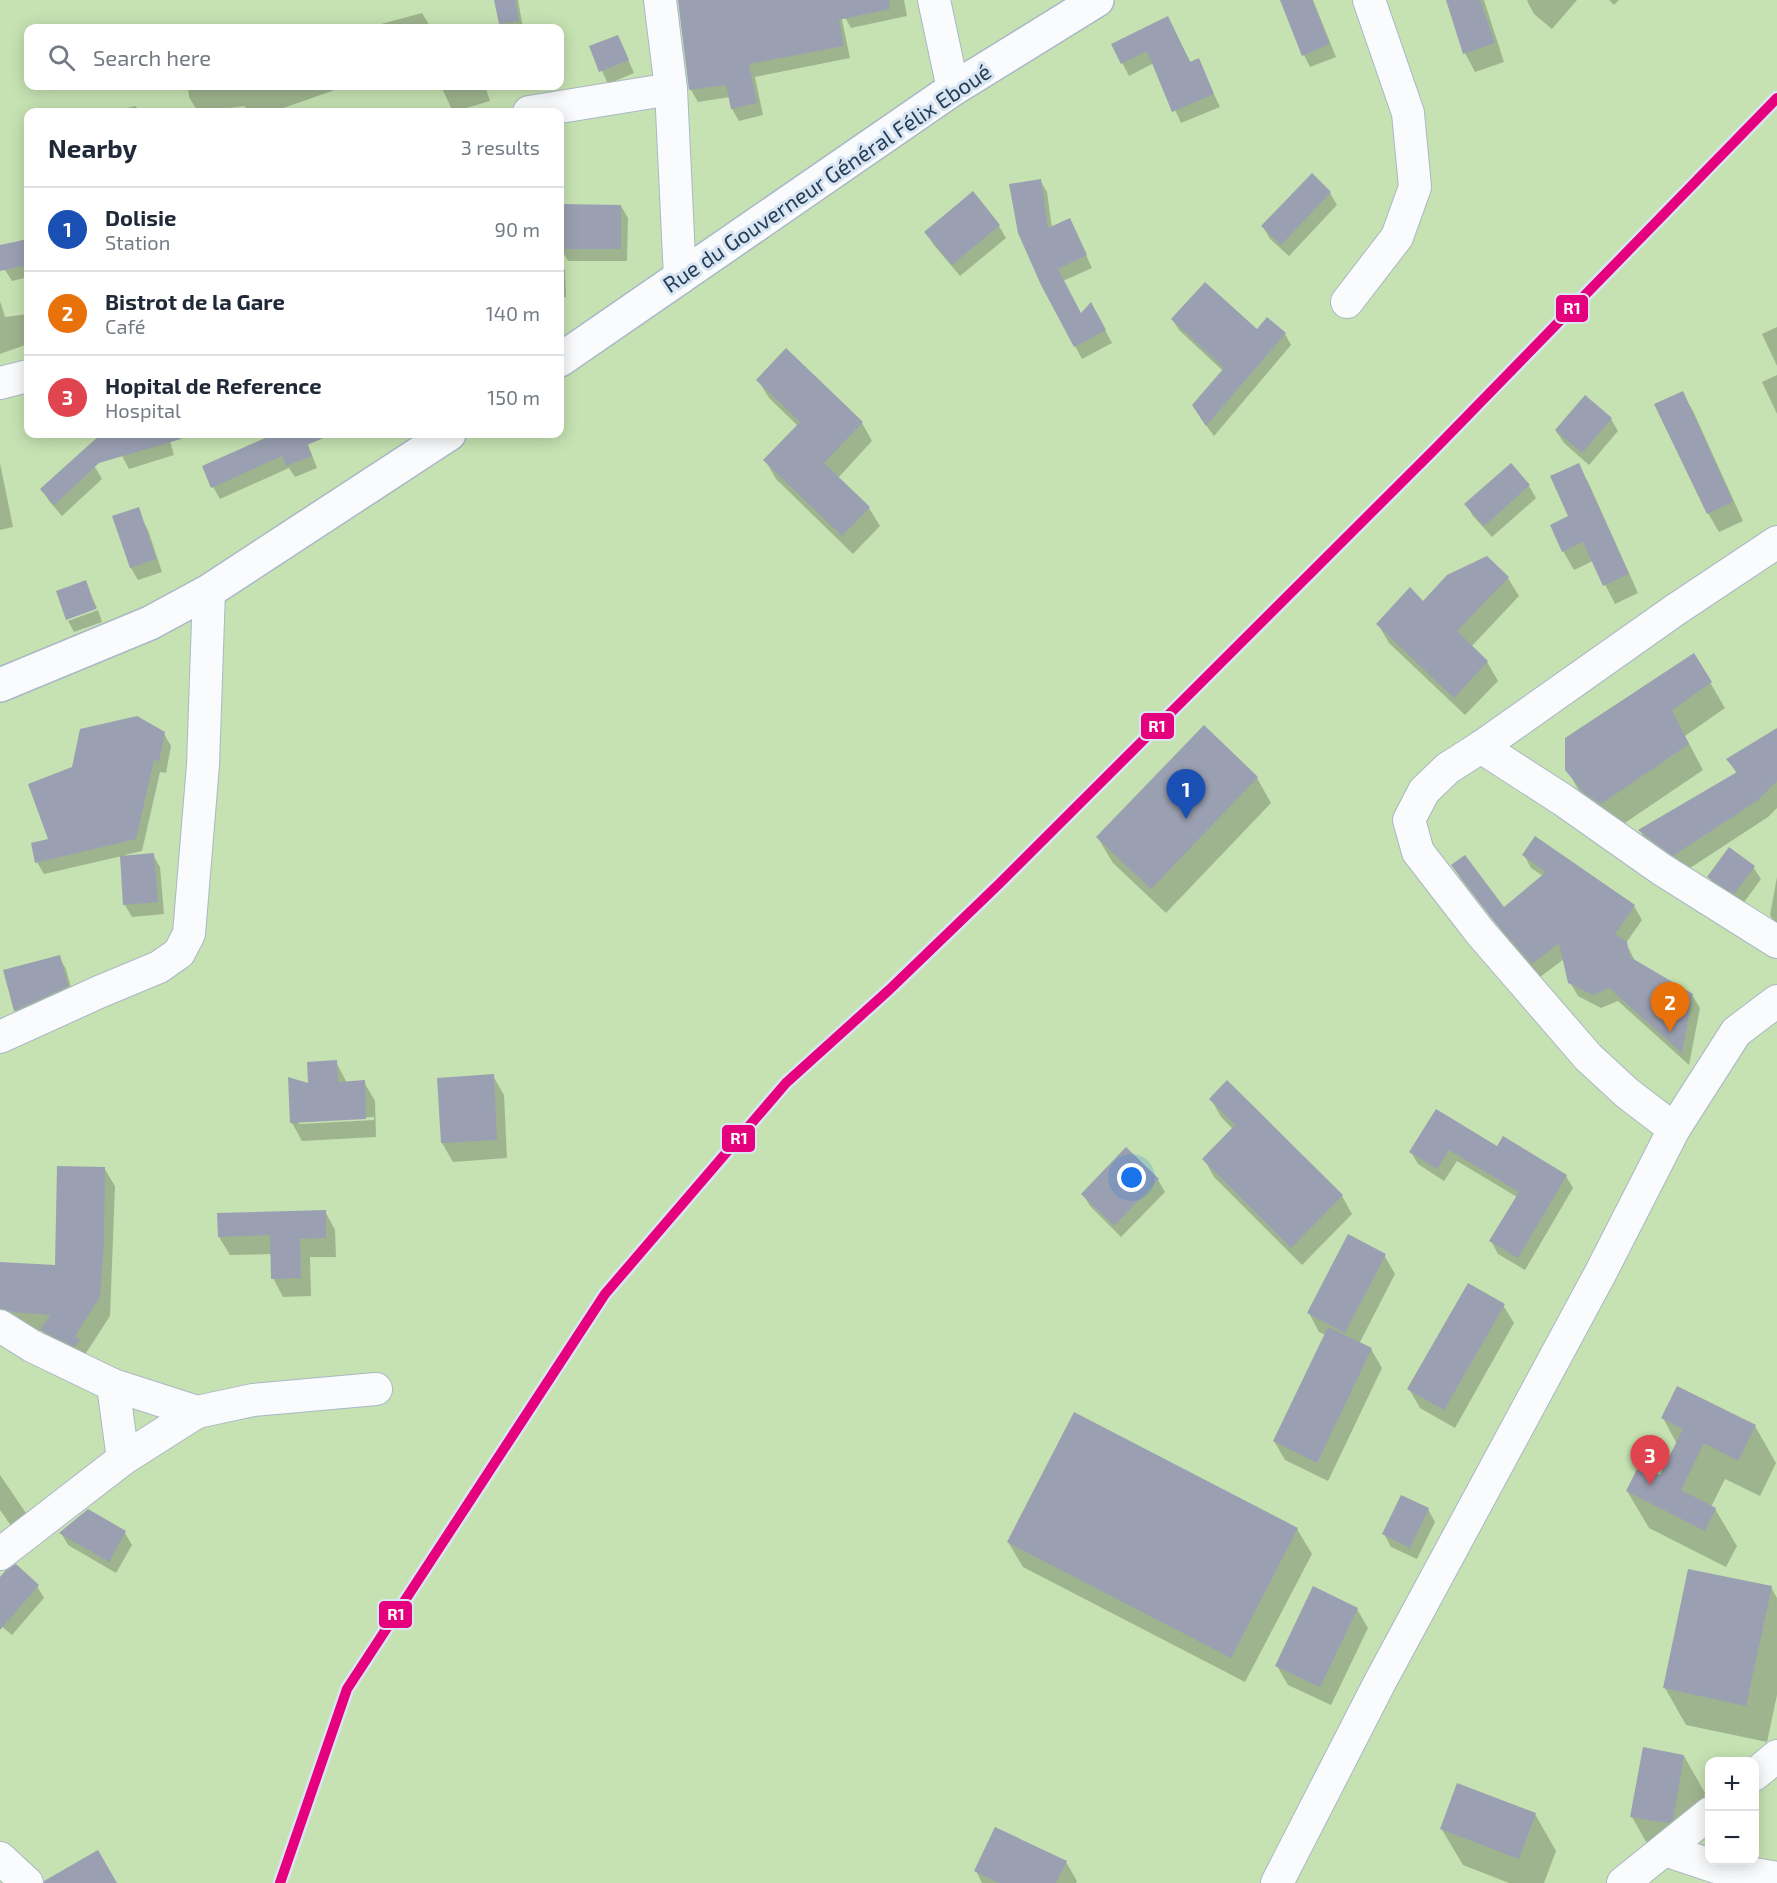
<!DOCTYPE html>
<meta charset="utf-8">
<style>
:root{--surface:#fff;--page:#f2f2f3;--text:#1f2937;--muted:#747a83;--line:#e0e1e3;--accent:#1a73e8}
body{margin:0;font-family:"Exo 2",sans-serif;background:var(--page);color:var(--text)}
.controls{position:absolute;right:18px;bottom:18px;display:grid;overflow:hidden;border-radius:12px;box-shadow:0 3px 15px #0003}
.controls button{width:54px;height:54px;display:grid;place-items:center;padding:0;border:0;border-bottom:2px solid var(--line);background:var(--surface);color:var(--text);font:30px sans-serif}
.you{position:absolute;left:1132px;top:1178px;width:21px;height:21px;margin:-15px;border:4px solid #fff;border-radius:50%;background:#1a73e8;box-shadow:0 0 0 9px #1a73e833}
.badge{display:grid;place-items:center;width:39px;height:39px;border-radius:50%;background:var(--accent);color:#fff;font-size:20px;font-weight:700}
.pin{position:absolute;translate:-50% -50px;filter:drop-shadow(0 2px 3px #0008)}
.pin::after{content:'';position:absolute;top:32px;width:21px;height:18px;background:inherit;clip-path:polygon(0 0,100% 0,50% 100%)}
.list{margin:0;padding:0;list-style:none}
h2{display:flex;justify-content:space-between;align-items:center;height:78px;margin:0;padding:0 24px;font-size:26px}
h2 small{font-size:20px;font-weight:400;color:var(--muted)}
.list li{display:grid;grid-template-columns:39px 1fr auto;gap:18px;align-items:center;box-sizing:border-box;height:84px;padding:0 24px;border-top:2px solid var(--line)}
.list b{display:block;font-size:22px;white-space:nowrap}
.list p{margin:0;font-size:20px;white-space:nowrap;color:var(--muted)}
.list em{font-size:20px;font-style:normal;color:var(--muted)}
.icon{flex:none;width:33px;height:33px;fill:none;stroke:currentColor;stroke-width:2;stroke-linecap:round;stroke-linejoin:round}
.map{position:relative;flex:none;width:1777px;height:1883px;overflow:hidden}
.search{position:absolute;background:var(--surface);box-shadow:0 3px 15px #0003;left:24px;top:24px;width:540px;height:66px;display:flex;align-items:center;gap:15px;box-sizing:border-box;padding:0 21px;border-radius:12px;color:var(--muted);font-size:22px}
.panel{position:absolute;background:var(--surface);box-shadow:0 3px 15px #0003;left:24px;top:108px;width:540px;height:330px;border-radius:12px}
.map>svg:first-child{display:block}
.green{fill:#c6e2b2;fill-rule:evenodd}
.shadow{fill:#0003;fill-rule:evenodd}
.building{fill:#9aa0b1}
.lines{fill:none;stroke-linecap:round;stroke-linejoin:round}
.minor-casing{stroke:#aab7c6;stroke-width:34}
.major-casing{stroke:#aab7c6;stroke-width:36}
.minor{stroke:#fafbfc;stroke-width:32}
.major{stroke:#fafbfc;stroke-width:33}
.rail{stroke:#d0d3d6;stroke-width:4.5}
.rail-1-casing{stroke:#d9e5f2;stroke-width:15}
.rail-1{stroke:#e5007d;stroke-width:10}
.labels{text-anchor:middle;stroke-width:6;stroke-linejoin:round;paint-order:stroke}
.street-label{font-size:22px;fill:#253e57;stroke:#d9e5f2}
.line-badge{stroke:#d9e5f2;stroke-width:2}
.badge-label{font-size:16px;text-anchor:middle;font-weight:bold;fill:#fff}
</style>
<div class="map">
<svg width="1777" height="1883" viewBox="0 0 1777 1883">
<rect width="100%" height="100%" fill="#dfe5ec"/>
<path class="green" d="M0,0h1777v1883h-1777zM28,28h532v58h-532zM28,112h532v322h-532zM1710,1762h44v98h-44z"/>
<g class="shadow">
<path d="M496,0h22l5,28h-22z"/>
<path d="M680,0h122l33,7 7,13 8,38 -95,19 8,38 -24,6 -7,-12 -2,-12 -32,5 -7,-12z"/>
<path d="M841,0h63l3,16 -56,12 -5,-9z"/>
<path d="M1281,0h32l23,57 -26,10 -6,-12z"/>
<path d="M1447,0h37l20,62 -29,10 -10,-19z"/>
<path d="M1528,0h49l-25,29 -18,-15 -7,-13z"/>
<path d="M1609,0h10l-5,5z"/>
<path d="M422,13l9,15h-65z"/>
<path d="M259,24l2,4h-38z"/>
<path d="M1174,30l17,33 7,-3 22,47 -39,16 -27,-60 -25,13 -16,-31z"/>
<path d="M618,37l16,36 -26,11 -17,-37z"/>
<path d="M188,86h158l-74,26h-26l-1,-6 -47,6 -9,-15z"/>
<path d="M441,86h44l5,15 -37,11z"/>
<path d="M136,106l3,6h-32z"/>
<path d="M1040,180l7,12 5,36 18,-8 22,48 -29,13 18,34 10,-11 21,39 -30,16 -40,-75z"/>
<path d="M1330,193l7,12 -48,51 -19,-17 -7,-12z"/>
<path d="M621,206l7,12 -1,43h-59l-7,-12z"/>
<path d="M999,226l7,12 -46,38 -27,-32 -7,-12z"/>
<path d="M28,240v37l-16,4 -7,-11 -5,-23z"/>
<path d="M560,260l5,10 1,27 -6,1z"/>
<path d="M0,301l5,16 23,-3v30l-28,10z"/>
<path d="M1172,319l113,15 6,11 -77,91 -14,-19 23,-46 -44,-41z"/>
<path d="M1777,327v39l-15,-32z"/>
<path d="M1777,375v39l-15,-32z"/>
<path d="M758,380l104,43 10,18 -34,37 31,30 11,18 -27,28 -77,-75 -11,-19 33,-34 -29,-28z"/>
<path d="M1682,393l11,18 50,110 -24,11 -11,-19z"/>
<path d="M1611,419l7,12 -29,34 -25,-22 -8,-12z"/>
<path d="M115,434h53l6,21 -45,14 -7,-13z"/>
<path d="M275,434h29l13,34 -22,9 -6,-9 -69,31 -7,-12z"/>
<path d="M82,453l13,14 7,12 -40,37 -13,-15 -7,-12z"/>
<path d="M0,463l13,64 -13,3z"/>
<path d="M1578,465l11,19 49,109 -23,11 -22,-43 -19,9 -11,-19z"/>
<path d="M1529,486l7,12 -44,39 -19,-21 -7,-12z"/>
<path d="M114,517h27l7,13 14,42 -24,8 -7,-12z"/>
<path d="M1508,578l11,18 -48,51 16,15 11,19 -33,34 -76,-72 -11,-19 44,-21z"/>
<path d="M85,582l12,26 -30,10z"/>
<path d="M98,610l4,12 -28,10 -6,-11z"/>
<path d="M1694,655l31,53 -40,28 18,34 -87,59 -35,-34 -14,-26z"/>
<path d="M1204,728l53,50 14,25 -105,110 -53,-50 -15,-25z"/>
<path d="M1777,730v78l-9,9 -84,55 -35,-25 -9,-17 97,-56 -9,-15z"/>
<path d="M164,734l7,12 -5,27 -6,-1 -18,79 -17,4v2l28,-2 7,12 4,47 -32,3 -7,-12 -3,-49 -78,18 -7,-12 13,-22 23,-72z"/>
<path d="M1524,855l110,51 8,14 -16,23 9,18 57,34 8,13 -11,57 -71,-64 -17,7 -23,-12 -8,-14 -6,-23 -24,18 -36,-43 -43,-55 -8,-13 51,43 39,-33 -12,-8z"/>
<path d="M1753,867l8,12 -19,26 -26,-16 -7,-12z"/>
<path d="M1777,877v50l-7,-12z"/>
<path d="M59,957l7,12 8,30 -52,23 -7,-12z"/>
<path d="M336,1062l11,21 17,-1 11,19 1,36 -74,4 -10,-18 18,-38zM374,1117v3l-75,4v-3z"/>
<path d="M493,1076l11,19 3,63 -54,4 -11,-19z"/>
<path d="M1227,1082l115,114 10,18 -50,51 -88,-88 -10,-18 29,-30 -12,-12 -10,-18z"/>
<path d="M1436,1111l61,37 69,28 7,12 -48,82 -27,-16 -7,-13 26,-44 -60,-36 -13,20 -26,-17 -7,-12z"/>
<path d="M1127,1149l31,31 7,12 -44,45 -31,-31 -7,-12z"/>
<path d="M104,1168l11,18 -5,130 -24,37 4,6 -38,-11 -10,-17 -42,-3v-65l57,4z"/>
<path d="M325,1211l10,19 1,27h-26l1,39 -28,1 -10,-19 -1,-24 -42,1 -11,-18z"/>
<path d="M1384,1255l11,19 -36,70 12,5 11,19 -54,113 -43,-21 -11,-19 51,-106 -6,-3 -10,-19z"/>
<path d="M1503,1305l11,18 -59,105 -35,-20 -11,-19z"/>
<path d="M1663,1418l92,8 21,37 -16,33 -35,-17 -14,28 4,2 22,37 -11,21 -77,-39 -22,-37 33,-14 17,-33z"/>
<path d="M0,1475l28,41 -16,11 -12,-17z"/>
<path d="M1428,1509l7,13 -18,37 -26,-12 -7,-13z"/>
<path d="M88,1511l37,22 7,12 -16,28 -48,-28 -7,-12z"/>
<path d="M1297,1529l15,25 -67,128 -222,-115 -15,-25z"/>
<path d="M0,1579l37,7 7,12 -32,37 -12,-10z"/>
<path d="M1771,1587l6,11v97l-10,47 -81,-17 -21,-37z"/>
<path d="M1357,1609l11,19 -37,77 -43,-20 -11,-19z"/>
<path d="M1684,1756l21,37 -12,64 -40,-3 -21,-37z"/>
<path d="M1535,1814l21,37 -12,32h-35l-46,-18 -22,-37z"/>
<path d="M1066,1862l11,19 -1,2h-94l-6,-12z"/>
</g>
<g class="building">
<path d="M494,0h21l4,21 -20,3z"/>
<path d="M678,0h211l1,9 -51,11 5,26 -95,18 8,39 -26,6 -5,-24 -37,5z"/>
<path d="M1280,0h32l18,44 -28,12z"/>
<path d="M1446,0h34l15,43 -32,11z"/>
<path d="M1168,16l22,46 9,-4 15,36 -42,18 -25,-61 -26,13 -10,-20z"/>
<path d="M618,35l11,25 -30,12 -10,-26z"/>
<path d="M1312,173l19,19 -50,53 -20,-19z"/>
<path d="M1041,179l7,49 22,-10 17,37 -29,14 23,44 10,-11 15,28 -32,17 -33,-62 -23,-52 -9,-49z"/>
<path d="M973,191l27,34 -48,40 -28,-33z"/>
<path d="M560,204l61,1v44h-61z"/>
<path d="M28,239v26l-28,6v-26z"/>
<path d="M1205,282l52,47 10,-12 19,16 -80,93 -14,-21 32,-37 -53,-49z"/>
<path d="M786,348l77,74 -39,41 46,44 -28,29 -79,-76 37,-38 -44,-42z"/>
<path d="M1683,391l50,111 -26,12 -53,-110z"/>
<path d="M1585,395l27,23 -30,35 -27,-23z"/>
<path d="M101,434h79l1,5 -82,24 -45,42 -14,-16z"/>
<path d="M274,434h59l-26,11 5,11 -26,10 -4,-10 -71,32 -9,-22z"/>
<path d="M1511,463l19,22 -46,41 -20,-22z"/>
<path d="M1579,463l50,111 -26,12 -20,-44 -21,10 -12,-27 18,-9 -18,-40z"/>
<path d="M139,507l17,52 -26,9 -18,-52z"/>
<path d="M1487,556l22,21 -52,54 31,30 -34,37 -78,-74 34,-37 13,14 24,-26z"/>
<path d="M86,580l10,29 -30,11 -10,-29z"/>
<path d="M1694,653l18,29 -40,28 17,34 -88,60 -17,-11 -19,-23v-32z"/>
<path d="M137,716l28,16 -6,29 -5,-1 -18,79 -101,24 -4,-20 17,-4 -20,-55 44,-17 8,-38z"/>
<path d="M1204,725l54,52 -107,112 -55,-52z"/>
<path d="M1777,728v53l-19,19 -85,56 -35,-26 99,-58 -11,-13z"/>
<path d="M1535,836l100,69 -20,29 12,8 3,15 63,37 -11,59 -73,-65 -16,7 -25,-12 -9,-40 -27,21 -38,-43 -43,-56 14,-10 39,52 42,-35 -24,-17z"/>
<path d="M1729,847l26,19 -21,28 -27,-17z"/>
<path d="M154,853l4,49 -35,3 -3,-49z"/>
<path d="M60,955l8,31 -54,25 -11,-41z"/>
<path d="M337,1060l1,22 27,-2 1,39 -76,4 -2,-46 20,6 -1,-21z"/>
<path d="M494,1074l3,66 -56,3 -4,-65z"/>
<path d="M1227,1080l116,115 -52,53 -89,-89 33,-34 -26,-26z"/>
<path d="M1436,1109l61,37 6,-10 64,39 -49,83 -29,-17 30,-49 -70,-42 -12,19 -28,-17z"/>
<path d="M1126,1147l33,32 -45,47 -33,-32z"/>
<path d="M57,1166l48,1 -1,77 -4,53 -25,39 5,4 -5,7 -35,-17 10,-15 -38,-3 -12,-4v-46l55,3z"/>
<path d="M326,1210v28l-26,1 1,39 -30,1 -1,-44 -52,2 -1,-24z"/>
<path d="M1348,1234l38,20 -41,79 -38,-20z"/>
<path d="M1468,1283l37,21 -61,106 -37,-21z"/>
<path d="M1328,1327l44,21 -55,115 -44,-22z"/>
<path d="M1677,1386l79,39 -18,36 -34,-18 -23,47 35,18 -11,23 -79,-40 13,-26 21,10 23,-46 -22,-11z"/>
<path d="M1074,1412l224,116 -67,130 -224,-116z"/>
<path d="M1401,1495l28,13 -19,40 -28,-14z"/>
<path d="M88,1509l38,22 -17,31 -50,-29z"/>
<path d="M16,1564l23,21 -39,45v-53l6,-7z"/>
<path d="M1688,1569l84,17 -26,120 -83,-18z"/>
<path d="M1313,1586l45,22 -38,79 -45,-21z"/>
<path d="M1643,1747l41,8 -11,65 -5,3 -38,-6z"/>
<path d="M1457,1783l79,30 -17,46 -79,-30z"/>
<path d="M995,1827l72,34 -11,22h-57l-25,-12z"/>
<path d="M98,1850l19,33h-73v-2z"/>
</g>
<g class="lines">
<g class="minor-casing">
<g id="minor">
<path d="M660,0l11,89 9,189"/>
<path d="M934,0l19,89"/>
<path d="M529,112l142,-23"/>
<path d="M1347,302l50,-65 18,-50 -7,-74 -39,-113"/>
<path d="M0,383l28,-7"/>
<path d="M1481,747l82,53 98,69 116,73"/>
<path d="M0,1037l99,-45 60,-25 20,-14 10,-19 14,-169 6,-174"/>
<path d="M1674,1129l-47,-36 -39,-36 -108,-125 -62,-80 -9,-32 15,-29 24,-23 33,-21 194,-137 102,-68"/>
<path d="M0,1326l32,20 81,39 84,27 56,-12 123,-11"/>
<path d="M113,1385l10,74"/>
<path d="M0,1554l123,-95 74,-47"/>
<path d="M1754,1775l23,-19"/>
<path d="M1665,1850l51,17 61,11"/>
<path d="M0,1858l27,25"/>
<path d="M1277,1883l103,-201 220,-408 74,-145 62,-97 41,-31"/>
<path d="M1623,1883l87,-70"/>
</g>
</g>
<g class="major-casing">
<g id="major">
<path d="M560,360l393,-271 144,-89"/>
<path d="M0,685l150,-62 59,-32 240,-157"/>
</g>
</g>
<use href="#minor" class="minor"/>
<use href="#major" class="major"/>
<path class="rail" d="M889,990c302,-290 595,-591 888,-892"/>
<g class="rail-1-casing">
<path id="rail-1" d="M280,1883l67,-194 258,-395 181,-211 103,-93 110,-106 436,-435 342,-351"/>
</g>
<use href="#rail-1" class="rail-1"/>
</g>
<g class="labels">
<g class="street-label">
<text transform="translate(827 178) rotate(-34)" y="8">Rue du Gouverneur Général Félix Eboué</text>
</g>
</g>
<g class="line-badge">
<rect x="1555" y="294" width="34" height="29" rx="6" fill="#e5007d"/>
<rect x="1140" y="712" width="35" height="28" rx="6" fill="#e5007d"/>
<rect x="721" y="1124" width="35" height="29" rx="6" fill="#e5007d"/>
<rect x="378" y="1600" width="35" height="29" rx="6" fill="#e5007d"/>
</g>
<g class="badge-label">
<text x="1572" y="314">R1</text>
<text x="1157" y="732">R1</text>
<text x="739" y="1144">R1</text>
<text x="396" y="1620">R1</text>
</g>
</svg>
<div class="controls">
<button>+</button>
<button>−</button>
</div>
<div class="you"></div>
<div class="pin badge" style="left:1186px;top:819px;background:#1a4fb4">1</div>
<div class="pin badge" style="left:1670px;top:1032px;background:#e8710a">2</div>
<div class="pin badge" style="left:1650px;top:1485px;background:#e0444e">3</div>
<div class="search"><svg class="icon" aria-label="search" viewBox="0 0 24 24"><circle cx="10" cy="10" r="6"/><path d="M15 15l6 6"/></svg>Search here</div>
<section class="panel">
<h2>Nearby<small>3 results</small></h2>
<ul class="list">
<li><span class="badge" style="background:#1a4fb4">1</span><div><b>Dolisie</b><p>Station</p></div><em>90 m</em></li>
<li><span class="badge" style="background:#e8710a">2</span><div><b>Bistrot de la Gare</b><p>Café</p></div><em>140 m</em></li>
<li><span class="badge" style="background:#e0444e">3</span><div><b>Hopital de Reference</b><p>Hospital</p></div><em>150 m</em></li>
</ul>
</section>
</div>
